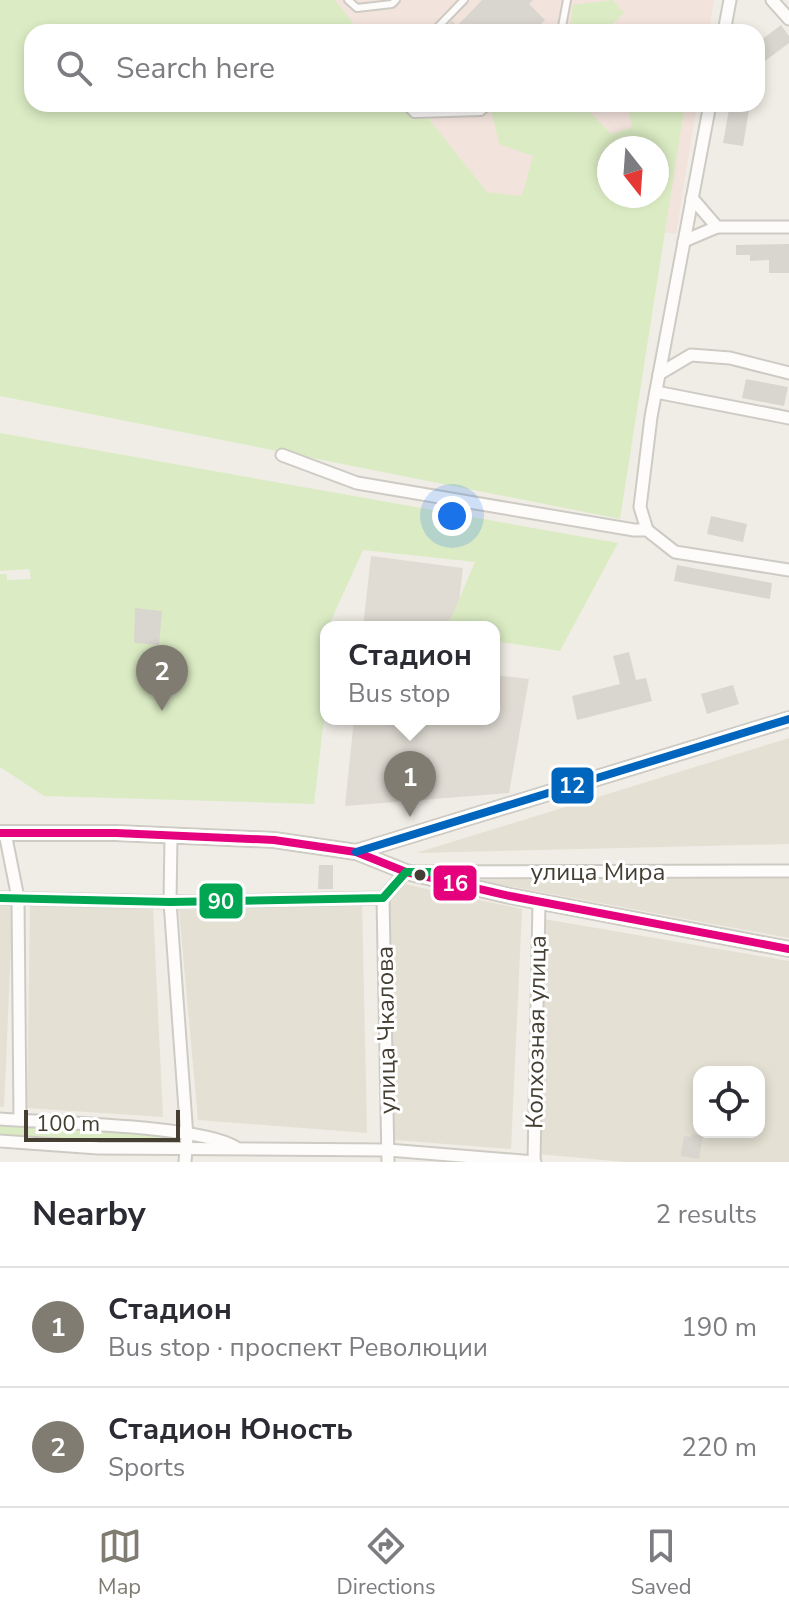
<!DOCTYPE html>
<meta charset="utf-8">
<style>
:root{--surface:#fff;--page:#f7f7f7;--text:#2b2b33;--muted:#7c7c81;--line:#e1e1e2;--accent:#817c72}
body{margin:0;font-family:"Nunito Sans",sans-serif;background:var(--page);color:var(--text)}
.controls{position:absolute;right:24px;bottom:24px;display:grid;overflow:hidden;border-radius:16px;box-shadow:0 4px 12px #0003}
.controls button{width:72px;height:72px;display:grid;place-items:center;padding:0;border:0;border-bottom:2px solid var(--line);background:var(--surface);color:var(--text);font:40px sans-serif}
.compass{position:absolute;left:597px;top:136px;width:72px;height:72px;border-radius:50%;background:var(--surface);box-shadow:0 4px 12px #0003;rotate:163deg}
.scale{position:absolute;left:24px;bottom:20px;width:156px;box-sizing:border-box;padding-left:8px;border:4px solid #453f33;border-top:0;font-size:22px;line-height:28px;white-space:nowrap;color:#453f33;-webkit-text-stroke:6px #fff;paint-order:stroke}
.you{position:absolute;left:452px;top:516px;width:28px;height:28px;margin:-20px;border:6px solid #fff;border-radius:50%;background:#1a73e8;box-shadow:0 0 0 12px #1a73e833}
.badge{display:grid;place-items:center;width:52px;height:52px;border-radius:50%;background:var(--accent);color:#fff;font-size:26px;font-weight:700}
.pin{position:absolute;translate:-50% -66px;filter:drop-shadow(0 2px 4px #0008)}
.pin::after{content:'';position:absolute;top:42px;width:28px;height:24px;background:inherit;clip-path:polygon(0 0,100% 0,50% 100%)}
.popup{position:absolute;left:320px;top:621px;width:180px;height:104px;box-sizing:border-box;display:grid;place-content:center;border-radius:16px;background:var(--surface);filter:drop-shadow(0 2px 6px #0005);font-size:26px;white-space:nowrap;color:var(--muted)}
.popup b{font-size:30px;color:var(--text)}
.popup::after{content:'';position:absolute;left:50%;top:100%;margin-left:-16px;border:16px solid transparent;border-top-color:var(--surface)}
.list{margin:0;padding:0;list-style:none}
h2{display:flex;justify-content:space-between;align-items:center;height:104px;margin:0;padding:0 32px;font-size:34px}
h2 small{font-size:26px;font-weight:400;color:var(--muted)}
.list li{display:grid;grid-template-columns:52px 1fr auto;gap:24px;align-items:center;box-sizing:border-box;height:120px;padding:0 32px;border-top:2px solid var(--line)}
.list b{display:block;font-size:30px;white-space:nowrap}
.list p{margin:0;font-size:26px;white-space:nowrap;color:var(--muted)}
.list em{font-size:26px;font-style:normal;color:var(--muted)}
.icon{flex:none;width:44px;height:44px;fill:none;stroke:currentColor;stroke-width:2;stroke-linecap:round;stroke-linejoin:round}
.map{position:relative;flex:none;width:789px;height:1162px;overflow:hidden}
.search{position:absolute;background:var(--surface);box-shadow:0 4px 12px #0003;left:24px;right:24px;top:24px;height:88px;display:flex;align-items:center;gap:20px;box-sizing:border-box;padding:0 28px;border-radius:24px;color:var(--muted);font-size:30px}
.sheet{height:344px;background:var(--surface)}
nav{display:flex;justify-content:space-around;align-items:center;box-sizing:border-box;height:112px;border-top:2px solid var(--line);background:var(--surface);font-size:22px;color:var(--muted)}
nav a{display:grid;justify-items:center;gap:4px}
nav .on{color:var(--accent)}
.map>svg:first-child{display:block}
.residential{fill:#e4e0d3;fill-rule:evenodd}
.industrial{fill:#e0dcd4}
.medical{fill:#f3e3dd;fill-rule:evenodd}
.green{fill:#dbecc4;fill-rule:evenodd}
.building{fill:#d9d6cf}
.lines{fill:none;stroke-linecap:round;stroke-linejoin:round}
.service-casing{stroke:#cecbc4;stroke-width:10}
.minor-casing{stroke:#cecbc4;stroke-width:15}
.tertiary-casing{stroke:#cecbc4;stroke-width:18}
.service{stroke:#fdfcfb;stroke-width:6}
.minor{stroke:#fdfcfb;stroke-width:11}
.tertiary{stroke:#fdfcfb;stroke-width:14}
.bus-1-casing{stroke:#fff;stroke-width:14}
.bus-2-casing{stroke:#fff;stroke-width:14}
.bus-3-casing{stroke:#fff;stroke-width:14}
.bus-1{stroke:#e5007d;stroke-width:8}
.bus-2{stroke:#0065bd;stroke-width:8}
.bus-3{stroke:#00a651;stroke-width:8}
.bus-dot{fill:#453f33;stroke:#fff;stroke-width:3}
.labels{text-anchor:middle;stroke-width:6;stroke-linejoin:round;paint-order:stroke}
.street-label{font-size:24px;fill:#453f33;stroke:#fff}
.line-badge{stroke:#fff;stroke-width:3}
.badge-label{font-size:22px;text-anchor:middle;font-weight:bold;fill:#fff}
</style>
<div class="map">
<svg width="789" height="1162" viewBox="0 0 789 1162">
<rect width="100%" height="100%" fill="#f0ede6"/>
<g class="residential">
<path d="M789,738v106l-373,9z"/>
<path d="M789,874v64l-314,-58z"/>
<path d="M404,884l118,25 -11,240 -117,-9 -15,-239z"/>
<path d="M0,900h13l-9,207h-4z"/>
<path d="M362,902l5,231 -169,-13 -19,-210z"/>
<path d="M30,905l123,4 10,208 -136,-9z"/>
<path d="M544,919l245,42v201h-165l-86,-8zM699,1072h60v60h-60z"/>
</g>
<g class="industrial">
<path d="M371,556l92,12 -7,59h-93z"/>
<path d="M494,675l35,4 -20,114 -164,13 9,-87h140z"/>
</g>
<g class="medical">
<path d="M267,0h447l-5,32h-411z"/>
<path d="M368,104h329l-21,130 -207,-26zM609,148h48v48h-48z"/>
</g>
<g class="green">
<path d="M0,0h335l25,32h-328v72h385l70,88 35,4 11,-40 -34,-12 -8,-34 6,-6h85l29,30 22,-7 -7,-23h59l-65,415 -620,-123zM609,148h48v48h-48z"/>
<path d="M613,0l11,13 -20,19h-35l4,-27z"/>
<path d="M0,433l618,110 -58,108 -66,-10v-14h-47l28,-65 -112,-12 -43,95 6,1v56l-12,102 -270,-8 -44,-29v-193h7v6l24,-1 -2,-10 -29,2z"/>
<path d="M0,1119l222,23 -30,5 -192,-9z"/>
</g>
<g class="building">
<path d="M482,0h51l-4,4 16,16 -12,12h-19l-7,-7 -7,7h-59l11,-11 5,5z"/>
<path d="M781,25l8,11v7l-32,24v-24z"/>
<path d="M730,104h20l-7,42 -20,-3z"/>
<path d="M789,244v29h-20v-13l-19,1v-6h-14v-10z"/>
<path d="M746,379l42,8 -4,19 -42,-8z"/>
<path d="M711,516l36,8 -4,18 -36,-8z"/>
<path d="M677,565l95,18 -2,16 -96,-18z"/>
<path d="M135,608l27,3 -3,34 -25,-2z"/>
<path d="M629,652l7,28 10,-2 6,23 -75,19 -5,-24 48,-12 -7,-28z"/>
<path d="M733,685l6,19 -32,10 -6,-20z"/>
<path d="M319,865h14v24h-15z"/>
<path d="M692,1134l11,2 -4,23 -18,-3 3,-20 7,1z"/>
</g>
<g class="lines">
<g class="service-casing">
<g id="service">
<path d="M348,0l9,8 35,-4 4,-4"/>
<path d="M433,32l31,-32"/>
<path d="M561,32l6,-32"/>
<path d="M404,104l10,10 67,-2 9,-8"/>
</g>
</g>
<g class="minor-casing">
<g id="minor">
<path d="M772,0l17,19"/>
<path d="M724,32l6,-32"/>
<path d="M692,198l25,29h72"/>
<path d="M684,241l33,-14"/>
<path d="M659,374l32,-19 39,3 59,15"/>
<path d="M656,392l133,26"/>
<path d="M282,455l75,28 277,47h13l28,22 114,18"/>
<path d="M647,530l-7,-23 11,-90 59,-313"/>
<path d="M5,833l13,65 2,222"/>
<path d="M171,837l-1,65 17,235 -2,25"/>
<path d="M0,898l170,4 213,-4 23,-26 383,-1"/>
<path d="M383,898l5,264"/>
<path d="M0,1119c50,4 199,6 235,28"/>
<path d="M0,1141l98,7 290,2 147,12"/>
<path d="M534,1162l5,-260"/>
</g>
</g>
<g class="tertiary-casing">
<g id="tertiary">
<path d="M0,833h116l158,7 82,12 50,20 104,24 279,53"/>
<path d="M356,852l433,-133"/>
</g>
</g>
<use href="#service" class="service"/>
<use href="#minor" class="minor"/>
<use href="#tertiary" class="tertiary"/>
<g class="bus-1-casing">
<path id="bus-1" d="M0,833h116l158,7 82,12 50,20 104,24 279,53"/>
</g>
<g class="bus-2-casing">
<path id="bus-2" d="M356,852l433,-133"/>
</g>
<g class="bus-3-casing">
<path id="bus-3" d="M0,898l170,4 213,-4 23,-26h25"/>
</g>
<use href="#bus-1" class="bus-1"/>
<use href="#bus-2" class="bus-2"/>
<use href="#bus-3" class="bus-3"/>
</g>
<circle class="bus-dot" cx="420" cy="875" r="7"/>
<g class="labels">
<g class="street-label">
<text x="598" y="880">улица Мира</text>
<text transform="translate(386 1030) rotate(-91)" y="8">улица Чкалова</text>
<text transform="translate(536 1032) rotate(-89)" y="8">Колхозная улица</text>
</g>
</g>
<g class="line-badge">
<rect x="550" y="766" width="45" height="39" rx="8" fill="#0065bd"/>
<rect x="432" y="864" width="46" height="38" rx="8" fill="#e5007d"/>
<rect x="198" y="882" width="46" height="38" rx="8" fill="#00a651"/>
</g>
<g class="badge-label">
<text x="572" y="793">12</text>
<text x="455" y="891">16</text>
<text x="221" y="909">90</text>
</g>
</svg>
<div class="controls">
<button><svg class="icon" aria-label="locate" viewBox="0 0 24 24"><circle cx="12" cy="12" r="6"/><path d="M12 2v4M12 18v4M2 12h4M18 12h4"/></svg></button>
</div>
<svg class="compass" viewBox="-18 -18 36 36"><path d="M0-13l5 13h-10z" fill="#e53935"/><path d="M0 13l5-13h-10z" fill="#7c7c81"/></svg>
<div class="scale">100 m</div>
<div class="you"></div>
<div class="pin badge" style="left:410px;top:817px">1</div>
<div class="popup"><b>Стадион</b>Bus stop</div>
<div class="pin badge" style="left:162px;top:711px">2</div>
<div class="search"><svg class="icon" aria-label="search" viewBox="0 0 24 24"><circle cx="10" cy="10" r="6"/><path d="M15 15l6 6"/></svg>Search here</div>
</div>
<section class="sheet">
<h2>Nearby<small>2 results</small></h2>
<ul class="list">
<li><span class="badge">1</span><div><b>Стадион</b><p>Bus stop · проспект Революции</p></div><em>190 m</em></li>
<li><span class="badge">2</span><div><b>Стадион Юность</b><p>Sports</p></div><em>220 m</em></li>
</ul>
</section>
<nav>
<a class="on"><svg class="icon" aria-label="map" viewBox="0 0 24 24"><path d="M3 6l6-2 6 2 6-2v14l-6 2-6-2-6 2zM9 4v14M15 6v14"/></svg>Map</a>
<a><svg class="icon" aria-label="directions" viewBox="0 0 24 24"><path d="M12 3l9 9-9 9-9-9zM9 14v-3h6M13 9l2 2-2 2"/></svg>Directions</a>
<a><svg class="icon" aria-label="saved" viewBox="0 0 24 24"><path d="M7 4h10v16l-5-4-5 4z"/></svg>Saved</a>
</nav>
